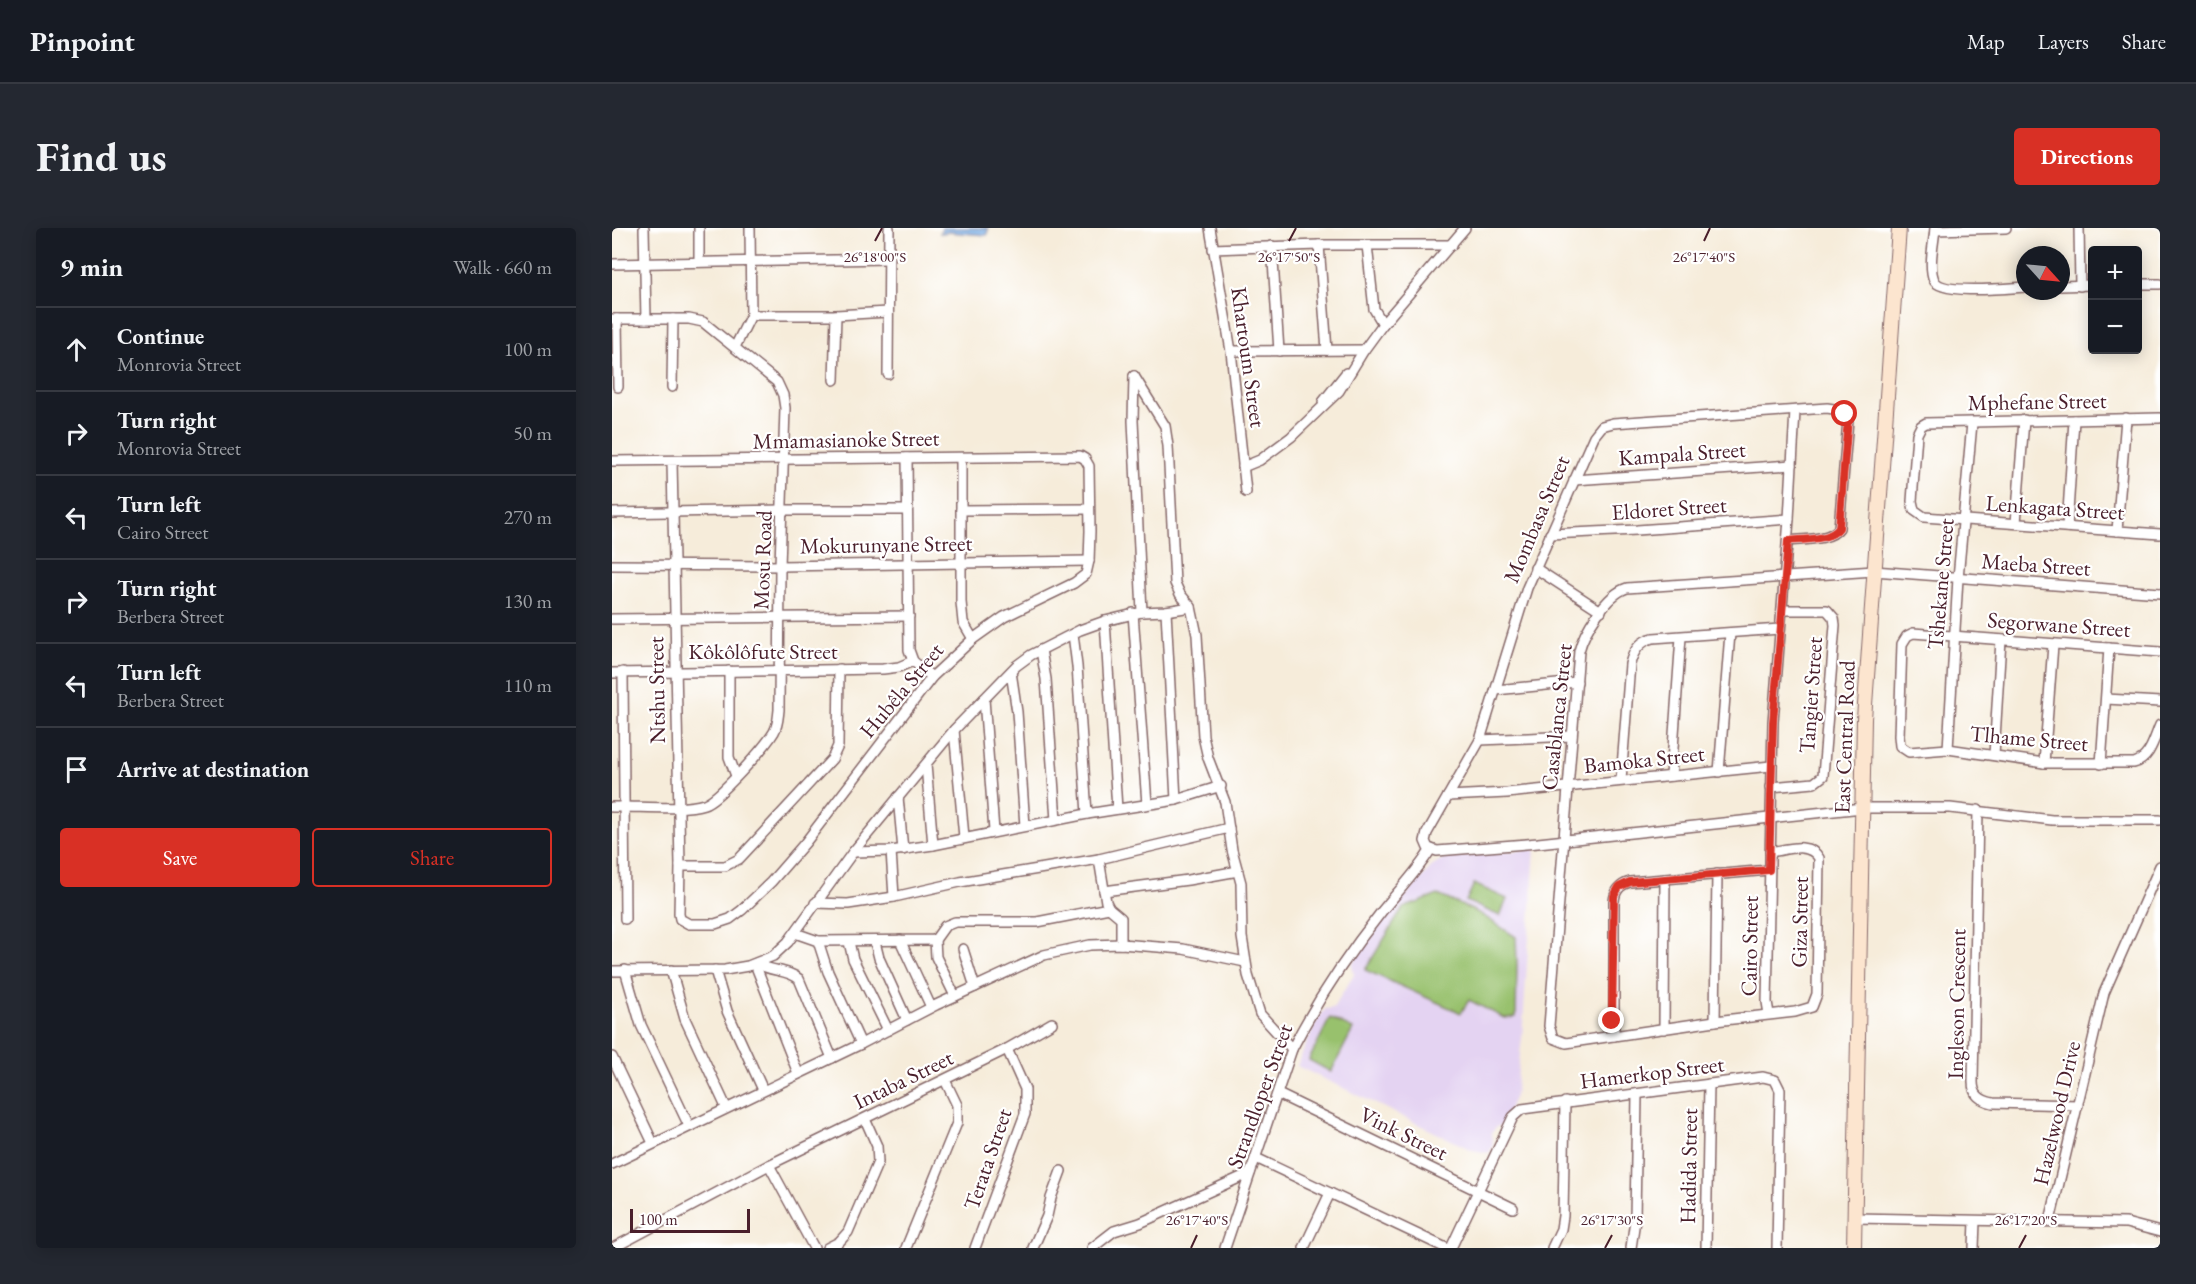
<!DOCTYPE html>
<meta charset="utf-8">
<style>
:root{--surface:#171b24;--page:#242831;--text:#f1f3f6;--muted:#9ea1a6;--line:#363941;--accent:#d93025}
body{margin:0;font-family:"EB Garamond",serif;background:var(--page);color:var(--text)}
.controls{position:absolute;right:18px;top:18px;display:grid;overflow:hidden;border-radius:6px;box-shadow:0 3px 15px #0003}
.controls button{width:54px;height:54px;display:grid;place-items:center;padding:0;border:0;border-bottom:2px solid var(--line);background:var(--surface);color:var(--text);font:30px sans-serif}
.compass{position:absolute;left:1404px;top:18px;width:54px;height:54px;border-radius:50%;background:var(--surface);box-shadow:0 3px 15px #0003;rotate:117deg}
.scale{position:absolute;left:18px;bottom:15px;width:120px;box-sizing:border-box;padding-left:6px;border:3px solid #4a1f2b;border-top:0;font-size:16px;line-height:21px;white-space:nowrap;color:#4a1f2b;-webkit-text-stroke:4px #fff;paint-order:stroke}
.stop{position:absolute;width:18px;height:18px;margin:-14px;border:4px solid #d93025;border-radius:50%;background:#fff}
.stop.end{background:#d93025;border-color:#fff;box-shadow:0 2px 6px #0008}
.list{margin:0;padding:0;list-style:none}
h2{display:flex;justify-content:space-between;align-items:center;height:78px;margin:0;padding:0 24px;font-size:26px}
h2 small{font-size:20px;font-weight:400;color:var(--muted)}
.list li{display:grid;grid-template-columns:39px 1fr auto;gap:18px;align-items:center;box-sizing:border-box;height:84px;padding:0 24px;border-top:2px solid var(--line)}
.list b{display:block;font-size:22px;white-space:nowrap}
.list p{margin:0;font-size:20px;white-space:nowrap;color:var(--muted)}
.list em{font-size:20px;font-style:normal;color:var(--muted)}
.actions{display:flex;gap:12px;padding:18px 24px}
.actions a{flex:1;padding:14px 0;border:2px solid var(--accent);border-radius:6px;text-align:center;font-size:21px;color:var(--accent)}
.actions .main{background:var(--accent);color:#fff}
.icon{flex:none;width:33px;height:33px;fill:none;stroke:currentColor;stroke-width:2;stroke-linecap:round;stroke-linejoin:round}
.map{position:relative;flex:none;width:1548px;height:1020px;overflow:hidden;border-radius:6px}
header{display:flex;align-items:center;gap:36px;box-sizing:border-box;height:84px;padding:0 30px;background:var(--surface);border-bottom:2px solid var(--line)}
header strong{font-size:28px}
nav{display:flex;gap:33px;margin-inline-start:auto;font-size:21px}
.intro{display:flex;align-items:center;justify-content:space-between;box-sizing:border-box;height:144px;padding:0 36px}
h1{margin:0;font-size:42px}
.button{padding:15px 27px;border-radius:6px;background:var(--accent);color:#fff;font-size:21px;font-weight:700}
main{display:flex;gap:36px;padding:0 36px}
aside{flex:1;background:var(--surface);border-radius:6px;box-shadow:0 3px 15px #0003}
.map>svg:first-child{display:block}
.built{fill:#e4d3f2}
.green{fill:#98c16d;stroke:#71704c;stroke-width:1.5}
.water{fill:#7ab0e8;stroke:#62688a;stroke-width:1.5}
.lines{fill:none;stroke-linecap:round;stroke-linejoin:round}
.street-casing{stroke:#866768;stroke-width:12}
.secondary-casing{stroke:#866768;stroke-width:16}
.street{stroke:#fff;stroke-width:9}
.secondary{stroke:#fce5cf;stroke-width:14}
.route{stroke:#d93025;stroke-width:8}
.ticks{fill:none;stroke:#4a1f2b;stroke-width:2}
.labels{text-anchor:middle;stroke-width:4.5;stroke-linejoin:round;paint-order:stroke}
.street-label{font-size:22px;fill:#4a1f2b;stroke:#fff}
.ticks-label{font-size:15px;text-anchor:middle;fill:#4a1f2b;stroke:#fff;stroke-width:4.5;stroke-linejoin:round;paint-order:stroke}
</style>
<header>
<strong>Pinpoint</strong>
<nav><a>Map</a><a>Layers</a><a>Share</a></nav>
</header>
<div class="intro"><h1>Find us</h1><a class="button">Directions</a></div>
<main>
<aside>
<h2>9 min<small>Walk · 660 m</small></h2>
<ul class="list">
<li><svg class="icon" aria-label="ahead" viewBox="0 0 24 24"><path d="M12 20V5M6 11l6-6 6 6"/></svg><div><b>Continue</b><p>Monrovia Street</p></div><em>100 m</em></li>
<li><svg class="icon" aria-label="right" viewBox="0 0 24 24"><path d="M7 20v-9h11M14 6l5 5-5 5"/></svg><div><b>Turn right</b><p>Monrovia Street</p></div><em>50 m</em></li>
<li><svg class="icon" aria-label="left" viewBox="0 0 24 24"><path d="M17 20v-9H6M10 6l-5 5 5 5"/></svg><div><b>Turn left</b><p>Cairo Street</p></div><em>270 m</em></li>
<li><svg class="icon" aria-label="right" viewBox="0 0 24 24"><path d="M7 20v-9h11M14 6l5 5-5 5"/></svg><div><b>Turn right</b><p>Berbera Street</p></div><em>130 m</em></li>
<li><svg class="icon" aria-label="left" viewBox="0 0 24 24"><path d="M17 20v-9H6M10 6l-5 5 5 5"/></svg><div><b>Turn left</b><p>Berbera Street</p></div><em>110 m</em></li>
<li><svg class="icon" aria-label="arrive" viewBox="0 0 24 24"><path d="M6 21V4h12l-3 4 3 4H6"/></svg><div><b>Arrive at destination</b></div></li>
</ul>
<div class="actions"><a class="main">Save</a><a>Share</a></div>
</aside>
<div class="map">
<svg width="1548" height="1020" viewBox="0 0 1548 1020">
<rect width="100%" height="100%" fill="#fff"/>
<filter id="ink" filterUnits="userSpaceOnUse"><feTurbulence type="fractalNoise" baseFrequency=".0167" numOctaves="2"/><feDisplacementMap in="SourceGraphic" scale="12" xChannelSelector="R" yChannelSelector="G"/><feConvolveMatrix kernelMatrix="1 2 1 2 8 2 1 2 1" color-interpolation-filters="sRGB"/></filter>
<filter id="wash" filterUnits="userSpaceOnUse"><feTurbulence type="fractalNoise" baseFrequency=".008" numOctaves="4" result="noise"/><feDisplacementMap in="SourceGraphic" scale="24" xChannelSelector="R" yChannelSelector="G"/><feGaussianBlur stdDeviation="1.35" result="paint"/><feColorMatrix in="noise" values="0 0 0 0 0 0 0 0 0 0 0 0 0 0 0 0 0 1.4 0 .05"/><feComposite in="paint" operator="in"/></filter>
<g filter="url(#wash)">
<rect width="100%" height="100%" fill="#f6ecda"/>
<path class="built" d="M923,621l-13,189 -7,58 -13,29 -6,2 -5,7 2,11 -4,8 -17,-3 -175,-84 18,-42 10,-15 8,-1 21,-33 -2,-11 26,-37 55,-62 11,-7z"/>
<g class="green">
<path d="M862,656l33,15 -7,17 -34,-15z"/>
<path d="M826,667l41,18 37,24 1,27 -1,53 -12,1 -35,-18 -8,13 -96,-43 38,-62z"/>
<path d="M718,790l23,11 -22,43 -22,-12z"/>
</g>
<path class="water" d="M330,0h46l-1,7 -38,-3 -9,1z"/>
</g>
<g filter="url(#ink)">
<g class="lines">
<g class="street-casing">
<g id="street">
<path d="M32,0l2,91"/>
<path d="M87,0v34"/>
<path d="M598,0l21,123 15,141"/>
<path d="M1323,0c-1,15 -7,38 -1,52 6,15 75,8 91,7"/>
<path d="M1467,0l1,58"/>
<path d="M1323,2l71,-2"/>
<path d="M707,17l8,105"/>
<path d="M755,17l7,64 9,15"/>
<path d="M660,18l7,105"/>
<path d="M601,21l106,-4h133"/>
<path d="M0,36l276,-5"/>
<path d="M1526,56h22"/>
<path d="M1449,58l31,-1"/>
<path d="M139,87h85l52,-3"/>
<path d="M0,91h77l14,3 74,60 6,13 2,13 -5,158 -1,144c-1,8 -1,15 -5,22 -9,15 -56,68 -70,72 -21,7 -68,2 -92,3"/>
<path d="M5,91l1,68"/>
<path d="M123,119l16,-32 -1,-87"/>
<path d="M619,123l133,-1"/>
<path d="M276,146l1,-146"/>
<path d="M522,148l31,50 3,20 7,137 5,11 11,13"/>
<path d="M222,152l2,-65"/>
<path d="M60,159l1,-68"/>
<path d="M711,174l23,-29"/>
<path d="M1548,190l-234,5 -5,3 -4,8 -5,67 2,9 10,7 236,17"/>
<path d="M295,230l2,192 4,11 19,16"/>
<path d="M349,230v144l2,20 10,17"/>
<path d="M0,233l468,-5 5,3 4,7 1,65 -1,30 -3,13 -12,9 -70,34 -31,22 -41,38 -127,166 -34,39 -29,28 -12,9 -15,5h-26l-9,-5 -1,-5 1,-48 -8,-405"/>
<path d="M631,239l17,-7 31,-23 48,-46 25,-41 19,-26 82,-96"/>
<path d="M962,252l218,-15"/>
<path d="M349,282l128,-1"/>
<path d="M0,285l171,-3h124"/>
<path d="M1404,295l8,-103"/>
<path d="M1455,299l7,-107"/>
<path d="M1505,303l9,-113"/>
<path d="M938,306l87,-4 152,-11"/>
<path d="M1176,313c15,-2 42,0 51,-13l9,-108 -8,-10 -13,-2 -214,15 -11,3 -8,10 -67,152 -47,152 -53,93 -2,8 3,7 9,3 101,-8 324,-35h88l102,12h108"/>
<path d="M0,337l168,1 309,-5"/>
<path d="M923,340l66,43"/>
<path d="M554,383l10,189"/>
<path d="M530,384l24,-1 25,-4 6,28 6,101 5,22 17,44 7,48 9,33 1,54 6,38 12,39 32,35"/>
<path d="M521,385l14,191"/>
<path d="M0,391l297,-3"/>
<path d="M493,393l12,188"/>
<path d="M461,406l4,32 10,148"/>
<path d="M429,422l5,29 10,141"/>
<path d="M1548,424l-247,-19 -6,3 -5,8 -3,92 1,10 9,6 39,-3 96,14h90c16,-4 20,-24 26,-38"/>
<path d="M117,443v86l7,19"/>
<path d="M11,444l2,247"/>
<path d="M399,444l6,40 8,114"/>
<path d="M0,445l271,-4 16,-2 14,-6"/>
<path d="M884,462l81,-8"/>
<path d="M372,471l10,132"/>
<path d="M1494,471l54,3"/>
<path d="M342,502l10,107"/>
<path d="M868,512l92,-4"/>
<path d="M1336,521l10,-171 14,-155"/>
<path d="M1382,527l7,-115"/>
<path d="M1432,535l9,-118"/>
<path d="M1489,536l8,-116"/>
<path d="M314,537l7,80"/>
<path d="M1107,544l11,-139"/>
<path d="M1059,548l10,-139"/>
<path d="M1009,552l9,-116c3,-12 10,-23 23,-26l127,-9"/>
<path d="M1159,559l43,-4 9,-7 12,-151 -1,-7 -7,-8h-45"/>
<path d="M836,568l59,-3 264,-27"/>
<path d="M286,569l5,53"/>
<path d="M1366,582l-5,272c0,13 7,18 20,21l85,2"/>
<path d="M279,623l3,46"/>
<path d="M241,624l38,-1 42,-6 154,-31 89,-14 45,-14"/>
<path d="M1158,624c16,-2 39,-11 49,6l-2,136 -5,13 -17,5 -80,9 -149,22 -13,-5 -4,-12 30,-375c5,-20 28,-57 48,-63l247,-17 286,22"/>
<path d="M487,631l7,43 3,6 12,10v26"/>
<path d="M68,638h45l14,-7 93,-100 6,-13 1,-77"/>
<path d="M492,663l84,-11 50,-9"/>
<path d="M203,675l33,1 46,-7 66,-15 139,-23 130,-31"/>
<path d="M183,705l23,8 10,31 33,72"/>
<path d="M288,712l31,67"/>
<path d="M323,712l1,17 19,39"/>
<path d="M206,713l117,-1 10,-14 10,-4h82l72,-14"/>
<path d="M237,714l4,17 35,71"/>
<path d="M263,714l4,16 28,62"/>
<path d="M351,721l12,38"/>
<path d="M145,735c12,9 31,6 42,16l33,79"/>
<path d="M143,736l43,109"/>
<path d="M13,742l16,55 48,101"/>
<path d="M59,742l14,49 41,88"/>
<path d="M103,742l12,41 36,79"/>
<path d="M0,743l113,-1 23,-4 25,-10 15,-14 65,-90 101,-122 62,-64 15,-11 49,-25 25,-9 37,-9 -9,-191 1,-45"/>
<path d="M1157,786l-2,-12 6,-280 16,-203 6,-108"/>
<path d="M1103,793l2,-147"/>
<path d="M1052,801l1,-150"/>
<path d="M1002,808v-135c1,-11 6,-16 16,-19l139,-12"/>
<path d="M0,829l41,86"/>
<path d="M666,866l235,114"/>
<path d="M644,930l190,90"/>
<path d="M0,936l249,-120 75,-39 108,-50 46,-10 31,-1 62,5 62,13"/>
<path d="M157,937l45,83"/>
<path d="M1243,990l271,5 34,9"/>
<path d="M1438,993l54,-228 56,-127"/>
<path d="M1,1020l156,-83 238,-116 45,-26"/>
<path d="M215,1020l12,-6 9,-10 30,-70 -1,-16 -12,-27"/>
<path d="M294,1020l51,-125v-18l-12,-25"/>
<path d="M363,1020l50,-134v-25l-18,-40"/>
<path d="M421,1020l14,-32 4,-18 10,-27"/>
<path d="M480,1020l22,-17 26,-8 110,-50"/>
<path d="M613,1020l67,-199c25,-49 56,-95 90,-138 17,-21 35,-39 49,-62"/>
<path d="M692,1020l26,-55"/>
<path d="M839,1020l62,-131 9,-8 241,-32 12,3 5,10 -3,158"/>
<path d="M940,1020l9,-19 2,-13 2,-114"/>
<path d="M1019,1020l4,-28 2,-126"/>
<path d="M1094,1020l3,-164"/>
<path d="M1362,1020l1,-27"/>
</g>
</g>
<g class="secondary-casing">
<path id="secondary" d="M1242,1020l10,-529 35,-491"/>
</g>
<use href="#street" class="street"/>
<use href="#secondary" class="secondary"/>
</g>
</g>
<g class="lines" filter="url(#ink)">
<path class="route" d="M1000,793l2,-125 5,-9 11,-5 139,-12 4,-148 15,-181c14,-2 42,0 51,-13l8,-97 1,-11 -3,-6"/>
</g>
<path class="ticks" d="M263,13l7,-13M677,13l7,-13M1092,13l6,-13M579,1020l6,-13M993,1020l7,-13M1407,1020l7,-13"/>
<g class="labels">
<g class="street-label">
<text transform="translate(637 129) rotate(82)" y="8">Khartoum Street</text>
<text transform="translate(1425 173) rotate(-1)" y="8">Mphefane Street</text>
<text transform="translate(234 211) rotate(-1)" y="8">Mmamasianoke Street</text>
<text transform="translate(1070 225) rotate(-4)" y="8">Kampala Street</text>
<text transform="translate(1443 279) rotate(4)" y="8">Lenkagata Street</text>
<text transform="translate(1057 280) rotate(-4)" y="8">Eldoret Street</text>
<text transform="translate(924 291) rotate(-67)" y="8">Mombasa Street</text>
<text transform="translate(274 316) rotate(-1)" y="8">Mokurunyane Street</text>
<text transform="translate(150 332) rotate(-88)" y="8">Mosu Road</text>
<text transform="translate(1424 336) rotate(4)" y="8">Maeba Street</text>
<text transform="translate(1328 356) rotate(-85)" y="8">Tshekane Street</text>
<text transform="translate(1447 396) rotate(4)" y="8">Segorwane Street</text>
<text x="151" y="431">Kôkôlôfute Street</text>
<text transform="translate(44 462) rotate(-91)" y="8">Ntshu Street</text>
<text transform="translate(289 462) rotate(-50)" y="8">Hubêla Street</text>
<text transform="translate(1198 467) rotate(-86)" y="8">Tangier Street</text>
<text transform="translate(944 489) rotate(-84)" y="8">Casablanca Street</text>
<text transform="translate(1232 509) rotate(-88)" y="8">East Central Road</text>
<text transform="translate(1417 510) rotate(5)" y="8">Tlhame Street</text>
<text transform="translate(1032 531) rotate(-6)" y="8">Bamoka Street</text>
<text transform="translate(1187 694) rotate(-89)" y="8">Giza Street</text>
<text transform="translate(1137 718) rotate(-89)" y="8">Cairo Street</text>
<text transform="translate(1344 776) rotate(-89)" y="8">Ingleson Crescent</text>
<text transform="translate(1040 844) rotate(-7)" y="8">Hamerkop Street</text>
<text transform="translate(291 851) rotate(-26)" y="8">Intaba Street</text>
<text transform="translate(647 868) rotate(-70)" y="8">Strandloper Street</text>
<text transform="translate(1444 885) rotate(-77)" y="8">Hazelwood Drive</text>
<text transform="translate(792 905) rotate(26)" y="8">Vink Street</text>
<text transform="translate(375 931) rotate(-71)" y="8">Terata Street</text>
<text transform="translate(1076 938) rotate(-89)" y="8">Hadida Street</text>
</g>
</g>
<g class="ticks-label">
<text x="263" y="34">26°18'00"S</text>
<text x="677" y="34">26°17'50"S</text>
<text x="1092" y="34">26°17'40"S</text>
<text x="585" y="997">26°17'40"S</text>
<text x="1000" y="997">26°17'30"S</text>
<text x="1414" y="997">26°17'20"S</text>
</g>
</svg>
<div class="controls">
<button>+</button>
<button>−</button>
</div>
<svg class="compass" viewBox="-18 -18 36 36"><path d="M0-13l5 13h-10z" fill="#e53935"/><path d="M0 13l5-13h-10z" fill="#9ea1a6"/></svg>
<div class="scale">100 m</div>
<div class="stop" style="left:1233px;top:186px"></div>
<div class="stop end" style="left:1000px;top:793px"></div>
</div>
</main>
